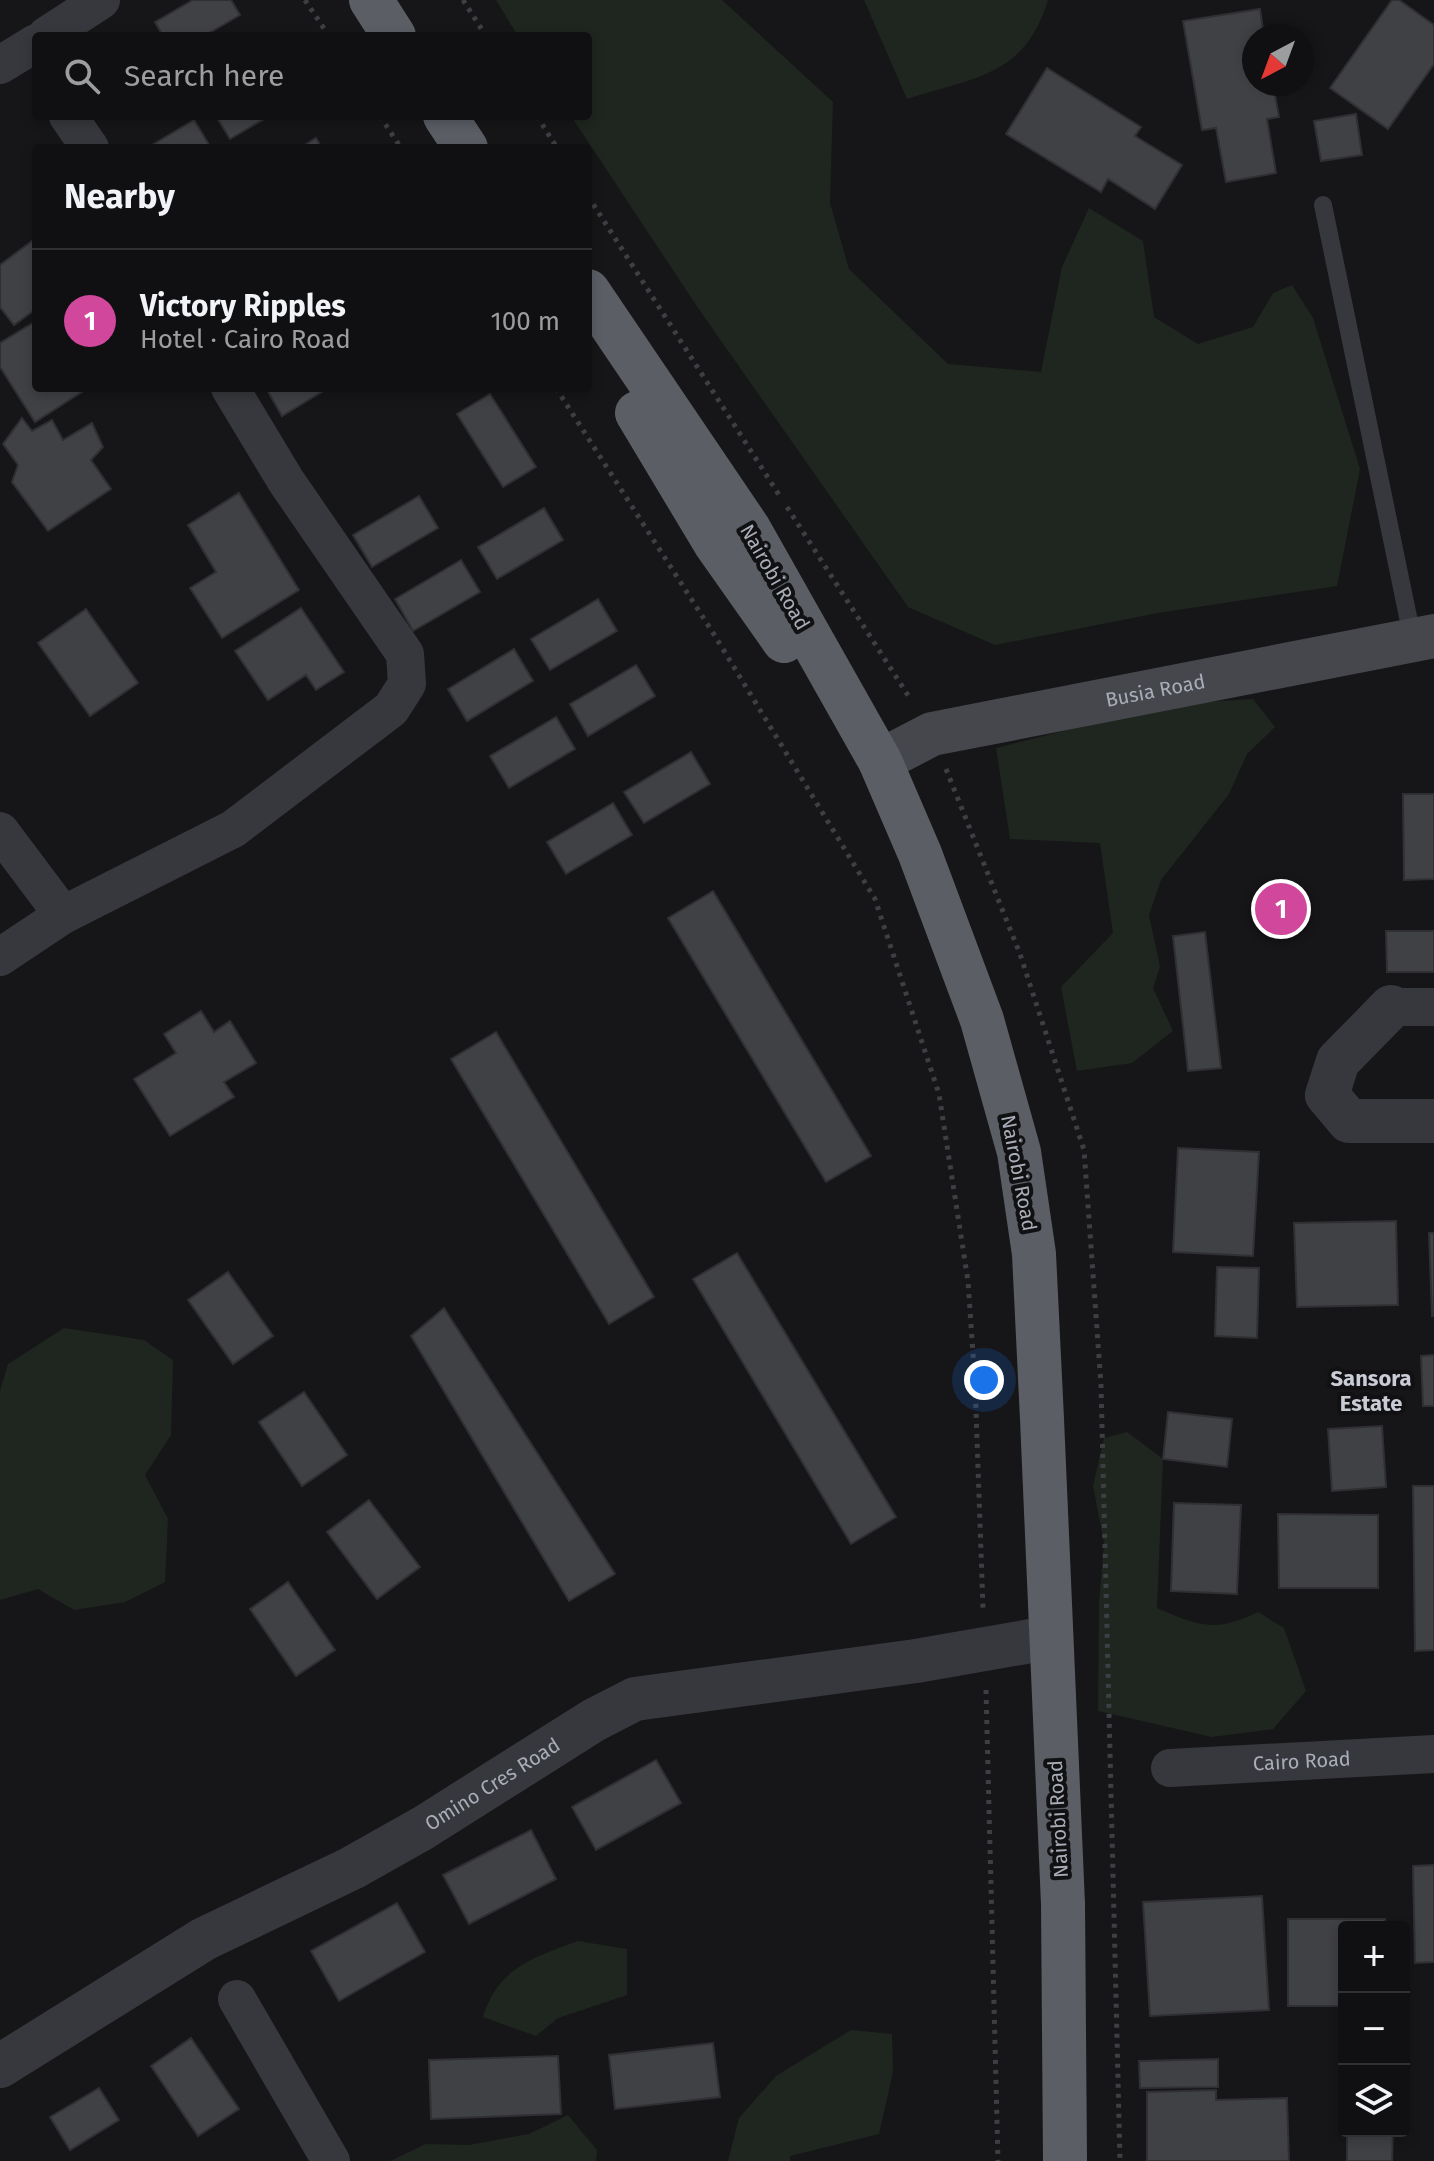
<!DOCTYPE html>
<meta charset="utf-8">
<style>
:root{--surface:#101012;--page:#1e1e20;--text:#f1f3f6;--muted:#9c9d9f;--line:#303032;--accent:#f2b134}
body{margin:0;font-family:"Fira Sans",sans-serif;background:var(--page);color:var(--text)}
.controls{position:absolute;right:24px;bottom:24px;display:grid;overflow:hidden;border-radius:8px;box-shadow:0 4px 12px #0003}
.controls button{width:72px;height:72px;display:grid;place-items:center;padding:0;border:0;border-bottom:2px solid var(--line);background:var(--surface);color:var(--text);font:40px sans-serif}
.compass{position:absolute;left:1242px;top:24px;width:72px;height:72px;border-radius:50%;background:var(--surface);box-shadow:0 4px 12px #0003;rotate:221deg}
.you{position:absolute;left:984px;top:1380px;width:28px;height:28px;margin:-20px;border:6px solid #fff;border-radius:50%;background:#1a73e8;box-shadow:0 0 0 12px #1a73e833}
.badge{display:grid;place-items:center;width:52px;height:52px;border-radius:50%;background:var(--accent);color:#fff;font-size:26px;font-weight:700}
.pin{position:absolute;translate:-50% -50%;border:4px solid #fff;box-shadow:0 2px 8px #0006}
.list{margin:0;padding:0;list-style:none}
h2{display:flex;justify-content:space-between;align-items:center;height:104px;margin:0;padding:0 32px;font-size:34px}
h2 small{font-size:26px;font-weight:400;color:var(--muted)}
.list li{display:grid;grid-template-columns:52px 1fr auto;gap:24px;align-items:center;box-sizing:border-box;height:144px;padding:0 32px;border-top:2px solid var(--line)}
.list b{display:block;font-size:30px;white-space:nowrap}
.list p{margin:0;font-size:26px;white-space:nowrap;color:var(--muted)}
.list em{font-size:26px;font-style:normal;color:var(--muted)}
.icon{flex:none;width:44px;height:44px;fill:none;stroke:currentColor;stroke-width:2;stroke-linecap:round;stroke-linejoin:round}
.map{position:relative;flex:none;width:1434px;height:2161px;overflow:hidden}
.search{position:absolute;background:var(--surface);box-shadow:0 4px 12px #0003;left:32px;top:32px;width:560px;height:88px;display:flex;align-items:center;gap:20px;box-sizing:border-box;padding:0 28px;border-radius:8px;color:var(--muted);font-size:30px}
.panel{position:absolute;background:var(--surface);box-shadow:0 4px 12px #0003;left:32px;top:144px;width:560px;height:248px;border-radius:8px}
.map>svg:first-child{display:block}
.green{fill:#1e261f}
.building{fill:#404145;stroke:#303034;stroke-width:2}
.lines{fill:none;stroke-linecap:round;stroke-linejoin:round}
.path{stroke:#3d3f44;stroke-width:5;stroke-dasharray:4 6;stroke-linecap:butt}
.service{stroke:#37383d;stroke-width:18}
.minor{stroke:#37383d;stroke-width:38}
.tertiary{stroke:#37383d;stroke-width:44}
.secondary{stroke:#45474d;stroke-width:44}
.trunk{stroke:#5b5e65;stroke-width:44}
.labels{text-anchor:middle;stroke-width:8;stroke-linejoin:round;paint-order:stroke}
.street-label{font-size:20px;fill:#a8adb8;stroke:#111113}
.neighbourhood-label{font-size:22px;font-weight:bold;fill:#c9ccd4;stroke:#111113}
</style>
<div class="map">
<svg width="1434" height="2161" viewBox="0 0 1434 2161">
<rect width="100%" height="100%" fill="#161618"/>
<g class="green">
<path d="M496,0h226l111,102 -3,101 19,66 99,95 93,8 21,-105 27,-59 54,33 11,76 44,27 55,-17 20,-34 19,-8 21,33 47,151 -23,117 -179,27 -163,32 -87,-38 -210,-299 -127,-192h17v-80h-70z"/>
<path d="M864,0h184c-23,77 -74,77 -141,99z"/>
<path d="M1253,699l22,28 -28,27 -18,40 -68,86 -12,35 11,52 -7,21 20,43 -41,32 -55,8 -16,-84 52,-54 -13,-90 -90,-4 -14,-91 174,-44z"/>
<path d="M64,1328l80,12 29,20 -2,75 -26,40 23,44 -3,63 -40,20 -51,8 -36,-21 -38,11v-209l8,-27z"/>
<path d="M1127,1432l36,27 -6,149c41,18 59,25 101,4l26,16 22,63 -33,38 -61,8 -114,-26 1,-108 5,-60 -11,-57 11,-48z"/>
<path d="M578,1941l49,8v46l-69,23 -22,18 -53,-19c15,-50 50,-59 95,-76z"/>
<path d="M851,2030l41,4 1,38 -14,62 -89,22v5h-62l11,-43 37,-42z"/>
<path d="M568,2115l29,35 -1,11h-206l36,-17 43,1 60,-11z"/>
</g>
<g class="building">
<path d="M193,0h38l9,15 -36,21h-41l-8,-14z"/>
<path d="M1392,0h7l35,25v39l-46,65 -58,-41z"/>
<path d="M1260,9l4,27h-10v48h19l6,33 -12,2 9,54 -50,9 -10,-54 -14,2 -19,-109z"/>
<path d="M1047,68l94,59 -6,9 47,29 -27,44 -47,-30 -7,13 -95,-58z"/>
<path d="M1356,114l6,41 -41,6 -7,-40z"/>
<path d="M216,116h53l-39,23z"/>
<path d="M194,120l17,28h-64z"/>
<path d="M316,138l6,10h-22z"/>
<path d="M36,238v71l-22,16 -14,-18v-42z"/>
<path d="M36,321v67h52l-53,34 -35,-55v-24z"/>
<path d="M266,388h62l-46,28z"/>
<path d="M490,394l46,73 -33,20 -46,-73z"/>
<path d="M22,418l10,13 20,-11 11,20 29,-17 11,24 -12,13 20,29 -63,42 -36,-49 6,-17 -15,-21z"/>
<path d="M239,493l60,97 -77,48 -32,-50 26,-16 -28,-47z"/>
<path d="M419,496l19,32 -66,39 -19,-32z"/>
<path d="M544,508l19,32 -66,39 -19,-32z"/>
<path d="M461,560l19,32 -67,39 -18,-32z"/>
<path d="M598,599l19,32 -67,39 -19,-31z"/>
<path d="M301,608l43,64 -28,18 -10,-15 -38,25 -33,-49z"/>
<path d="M86,609l52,74 -48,33 -52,-73z"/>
<path d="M514,649l19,32 -66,40 -19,-32z"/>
<path d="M636,665l19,31 -67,40 -18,-32z"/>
<path d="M556,717l19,32 -66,39 -19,-32z"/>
<path d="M691,752l19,32 -66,39 -20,-31z"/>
<path d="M1403,794h31v85l-30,1z"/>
<path d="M613,803l19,32 -66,39 -19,-32z"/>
<path d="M713,891l158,265 -45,26 -158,-264z"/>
<path d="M1386,931h48v41h-47z"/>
<path d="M1205,932l16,136 -33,3 -15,-135z"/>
<path d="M201,1011l13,21 16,-11 26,42 -32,19 10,15 -64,39 -36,-57 42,-26 -12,-19z"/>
<path d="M496,1032l158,265 -45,27 -158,-265z"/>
<path d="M1178,1148l81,4 -6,104 -80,-4z"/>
<path d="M1396,1221l2,84 -101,2 -3,-84z"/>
<path d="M1429,1233h5v83h-2z"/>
<path d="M737,1253l159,264 -45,27 -158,-265z"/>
<path d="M1217,1267l42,1 -2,70 -42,-2z"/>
<path d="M228,1272l45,64 -40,28 -45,-64z"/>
<path d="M444,1308l171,266 -46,27 -158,-265z"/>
<path d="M1434,1355v51h-11l-2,-50z"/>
<path d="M304,1392l43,63 -45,31 -43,-64z"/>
<path d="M1168,1412l64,7 -5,48 -64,-8z"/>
<path d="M1382,1426l4,61 -54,4 -4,-62z"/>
<path d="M1413,1486h21v164l-19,1z"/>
<path d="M369,1500l51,67 -43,32 -50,-67z"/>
<path d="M1174,1503l67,2 -4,89 -66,-3z"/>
<path d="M1278,1514l100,1v73h-99z"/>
<path d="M288,1582l47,68 -39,26 -46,-67z"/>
<path d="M656,1760l25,43 -85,47 -24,-43z"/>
<path d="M531,1830l25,49 -87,45 -26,-49z"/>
<path d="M1434,1865v97l-19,1 -2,-97z"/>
<path d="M1262,1896l7,114 -119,6 -7,-114z"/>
<path d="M397,1903l28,49 -86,49 -28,-50z"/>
<path d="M1288,1919h97v8h-41v79h-56z"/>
<path d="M191,2038l48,71 -41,27 -47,-70z"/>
<path d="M713,2043l7,54 -105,12 -6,-54z"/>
<path d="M558,2056l3,58 -130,5 -2,-59z"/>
<path d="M1218,2059v28l-78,1 -1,-27z"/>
<path d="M99,2088l20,32 -49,30 -20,-33z"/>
<path d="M1216,2090v10l71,-2 2,63h-142v-69z"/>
<path d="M1347,2131h46l-1,30h-45z"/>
</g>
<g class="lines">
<g class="path">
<path d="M305,0l24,36"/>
<path d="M463,0l23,36"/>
<path d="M380,116l21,32"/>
<path d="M537,116l20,32"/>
<path d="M588,196l193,302"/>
<path d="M556,388l159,248 160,263 64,195 29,187 7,102 8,225"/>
<path d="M787,507l124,193"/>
<path d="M946,769l74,185 64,196 17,235 19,776"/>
<path d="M986,1690l12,471"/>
</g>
<path class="service" d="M1323,205l90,436"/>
<g class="minor">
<path d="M46,36l55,-36"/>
<path d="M0,65l36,-22"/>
<path d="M68,116l22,32"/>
<path d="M0,831l63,84 -63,42"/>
<path d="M63,915l170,-86 158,-120 16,-25 -2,-30 -119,-173 -56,-93"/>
<path d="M1391,1007h43"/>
<path id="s1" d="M1170,1768l264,-14"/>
<path d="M237,1999l94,162"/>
</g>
<g class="tertiary">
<path d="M1391,1007l-53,54 -11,34 22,26h85"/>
<path id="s2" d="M0,2066l204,-127 148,-71 71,-40 171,-108 41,-21 281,-38 115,-20"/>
</g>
<path class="secondary" id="s3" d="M880,761l52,-27 502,-98"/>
<g class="trunk">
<path d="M371,0l23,36"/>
<path d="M445,116l21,32"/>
<path d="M588,291l161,238 131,232 40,93 62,166 37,132 15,102 8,165 21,485 2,257"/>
<path d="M637,413l78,130 69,98"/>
</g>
</g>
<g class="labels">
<g class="street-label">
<text transform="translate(775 577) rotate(60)" y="7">Nairobi Road</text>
<text dy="7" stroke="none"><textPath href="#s3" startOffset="286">Busia Road</textPath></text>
<text transform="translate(1019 1173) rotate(79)" y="7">Nairobi Road</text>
<text dy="7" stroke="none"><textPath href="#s1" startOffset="132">Cairo Road</textPath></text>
<text dy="7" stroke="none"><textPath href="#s2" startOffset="568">Omino Cres Road</textPath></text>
<text transform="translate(1058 1819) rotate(-93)" y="7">Nairobi Road</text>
</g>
<g class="neighbourhood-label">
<text x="1371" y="1386">Sansora<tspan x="1371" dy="25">Estate</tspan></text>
</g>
</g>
</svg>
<div class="controls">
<button>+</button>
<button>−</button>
<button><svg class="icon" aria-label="layers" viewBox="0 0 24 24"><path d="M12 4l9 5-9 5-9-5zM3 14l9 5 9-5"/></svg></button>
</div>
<svg class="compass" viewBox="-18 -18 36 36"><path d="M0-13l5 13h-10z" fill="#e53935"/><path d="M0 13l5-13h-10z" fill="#9c9d9f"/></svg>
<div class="you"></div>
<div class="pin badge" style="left:1281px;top:909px;background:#d1479c">1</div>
<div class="search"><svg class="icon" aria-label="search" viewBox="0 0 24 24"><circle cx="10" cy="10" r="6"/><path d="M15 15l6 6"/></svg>Search here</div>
<section class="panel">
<h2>Nearby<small></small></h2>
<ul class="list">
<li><span class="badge" style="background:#d1479c">1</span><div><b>Victory Ripples</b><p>Hotel · Cairo Road</p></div><em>100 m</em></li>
</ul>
</section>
</div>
